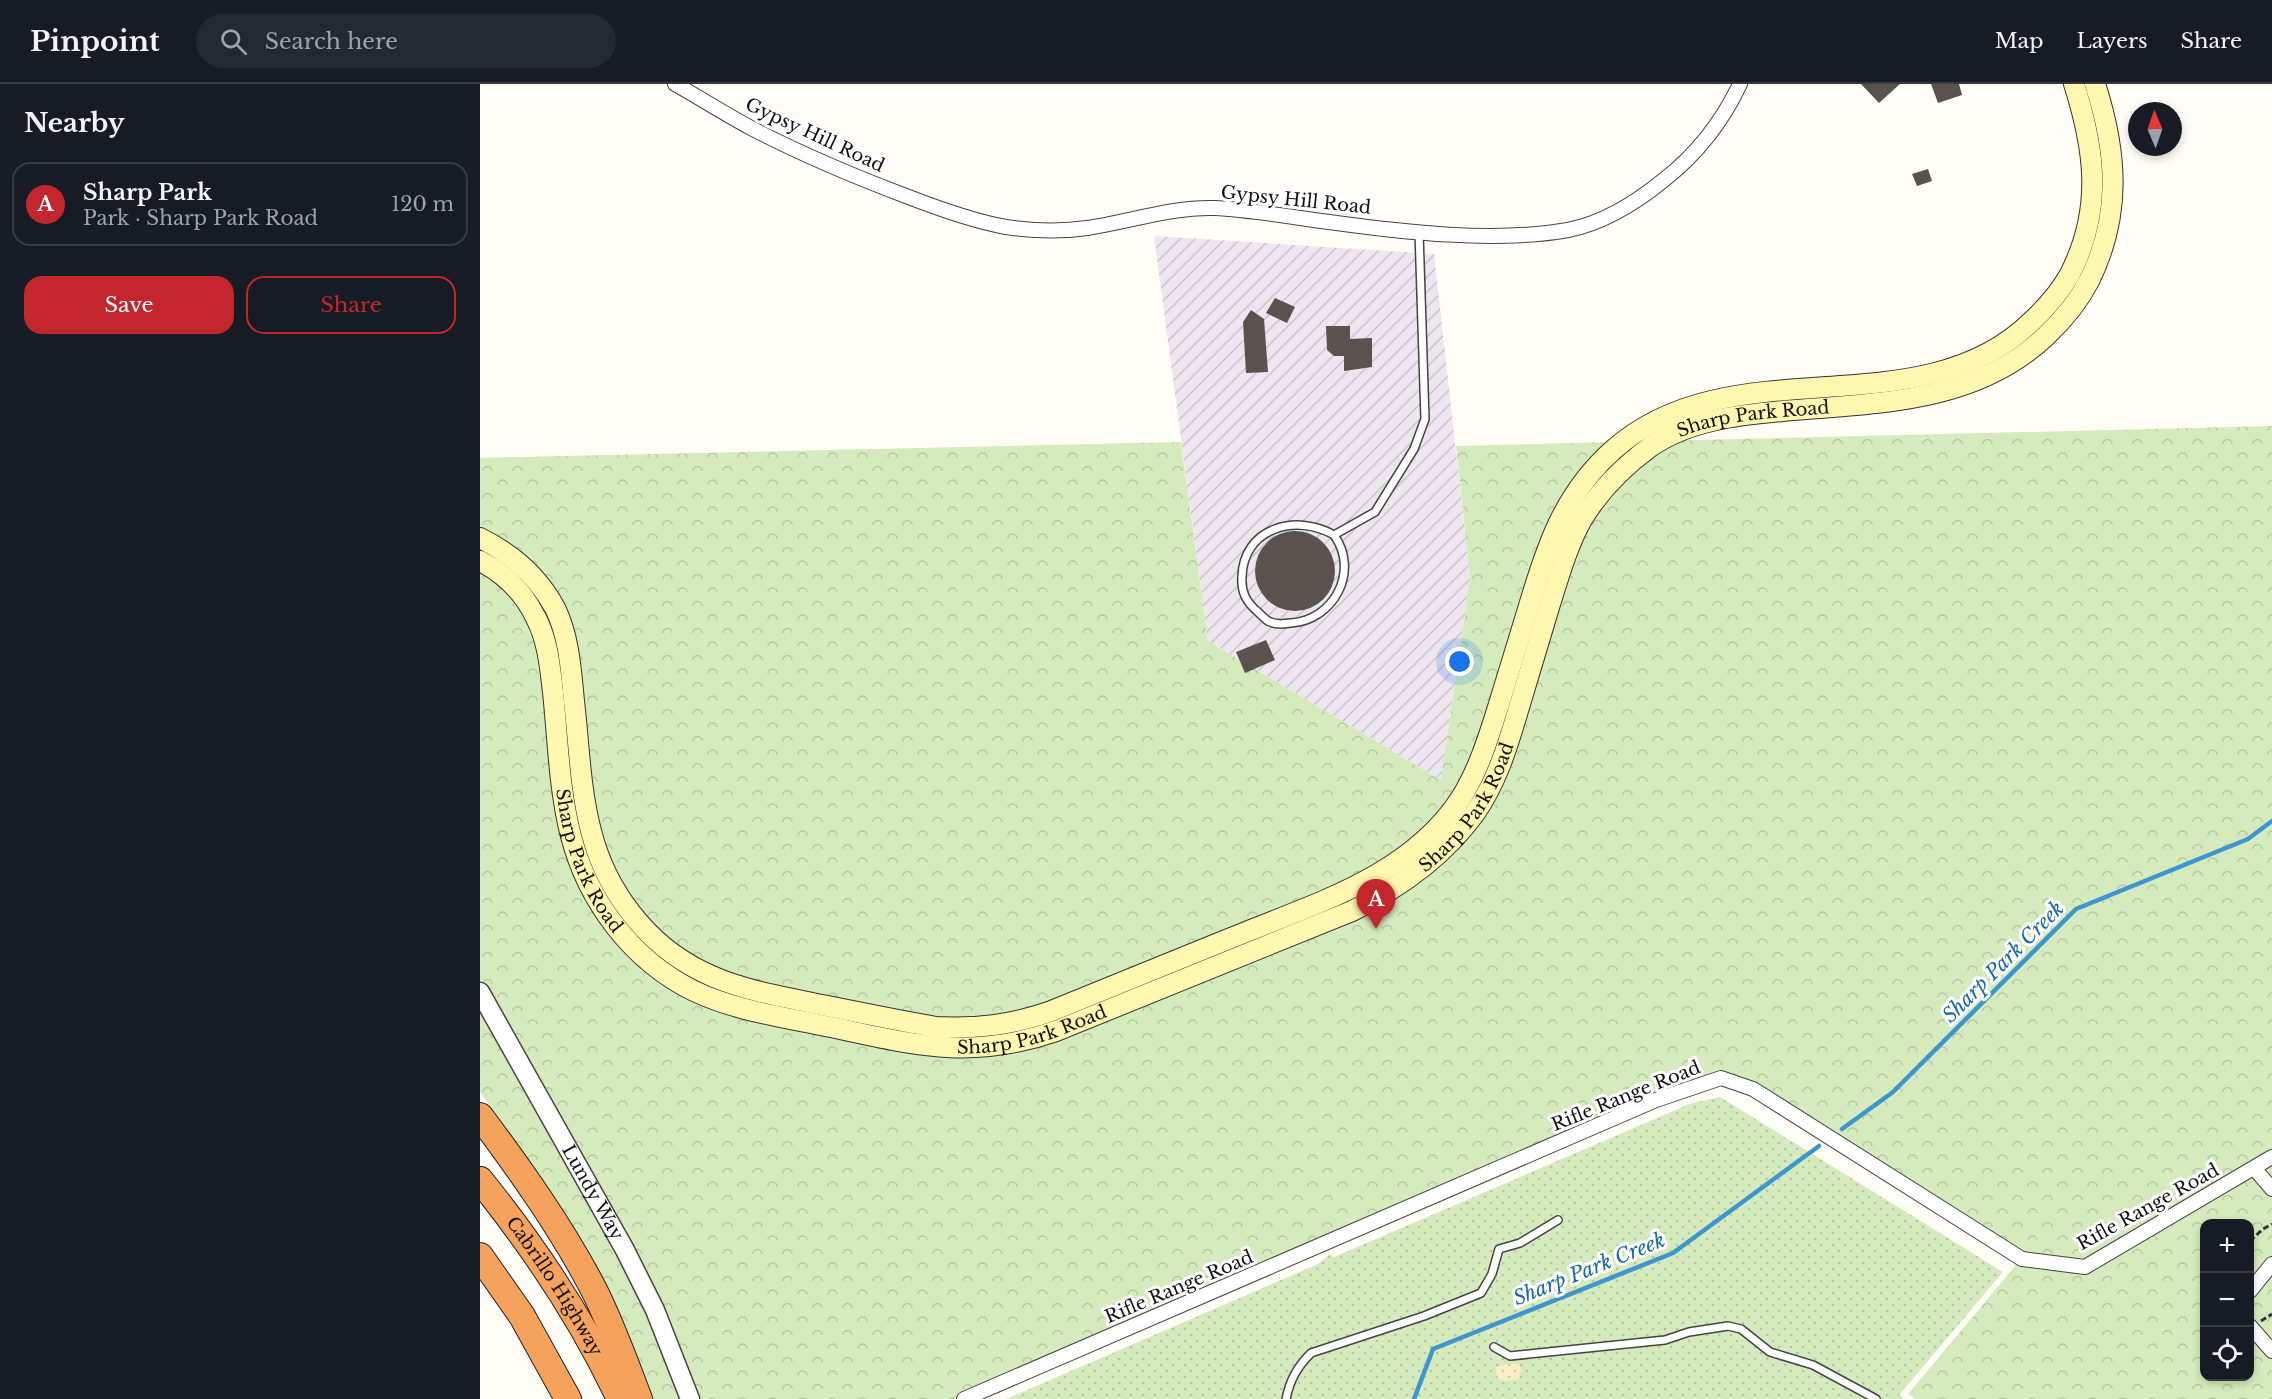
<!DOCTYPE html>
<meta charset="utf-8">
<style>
:root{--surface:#171b24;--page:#242831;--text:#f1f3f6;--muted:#9ea1a6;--line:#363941;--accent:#c4262e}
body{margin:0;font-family:"Libre Baskerville",serif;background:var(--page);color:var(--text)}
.controls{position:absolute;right:18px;bottom:18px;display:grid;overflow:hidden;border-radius:12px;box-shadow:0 3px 9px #0003}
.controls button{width:54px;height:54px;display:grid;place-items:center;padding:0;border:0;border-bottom:2px solid var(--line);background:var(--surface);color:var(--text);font:30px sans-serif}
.compass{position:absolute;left:1648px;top:18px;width:54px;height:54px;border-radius:50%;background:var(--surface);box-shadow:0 3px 9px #0003;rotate:358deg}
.you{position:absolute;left:980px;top:578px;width:21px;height:21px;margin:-15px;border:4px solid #fff;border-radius:50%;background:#1a73e8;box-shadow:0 0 0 9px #1a73e833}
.badge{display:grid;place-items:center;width:39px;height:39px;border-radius:50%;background:var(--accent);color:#fff;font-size:20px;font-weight:700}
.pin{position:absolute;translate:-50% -50px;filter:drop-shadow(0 2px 3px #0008)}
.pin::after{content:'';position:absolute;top:32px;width:21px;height:18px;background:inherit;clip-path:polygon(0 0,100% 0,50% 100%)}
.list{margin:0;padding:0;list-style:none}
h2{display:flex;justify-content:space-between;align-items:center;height:78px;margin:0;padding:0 24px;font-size:26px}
h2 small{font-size:20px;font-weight:400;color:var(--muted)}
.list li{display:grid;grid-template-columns:39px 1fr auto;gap:18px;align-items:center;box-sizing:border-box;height:84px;margin:0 12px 12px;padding:0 12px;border:2px solid var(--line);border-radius:18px}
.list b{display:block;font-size:22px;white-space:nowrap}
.list p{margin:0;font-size:20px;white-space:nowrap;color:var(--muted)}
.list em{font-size:20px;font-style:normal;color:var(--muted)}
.actions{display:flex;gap:12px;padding:18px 24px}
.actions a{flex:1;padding:14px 0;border:2px solid var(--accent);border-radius:18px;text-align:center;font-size:21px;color:var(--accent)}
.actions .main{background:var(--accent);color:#fff}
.icon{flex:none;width:33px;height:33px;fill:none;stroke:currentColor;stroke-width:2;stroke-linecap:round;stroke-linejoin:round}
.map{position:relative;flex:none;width:1792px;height:1315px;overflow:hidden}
header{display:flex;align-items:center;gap:36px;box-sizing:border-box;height:84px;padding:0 30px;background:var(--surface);border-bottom:2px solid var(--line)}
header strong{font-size:28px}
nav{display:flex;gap:33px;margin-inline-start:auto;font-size:21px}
.search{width:420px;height:54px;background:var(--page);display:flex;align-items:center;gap:15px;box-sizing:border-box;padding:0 21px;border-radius:33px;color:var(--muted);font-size:22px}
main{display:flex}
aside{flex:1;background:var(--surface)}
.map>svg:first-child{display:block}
.industrial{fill:url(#industrial-furrows)}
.grass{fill:url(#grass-dots)}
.sand{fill:url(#sand-dots)}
.park{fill:url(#park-crowns);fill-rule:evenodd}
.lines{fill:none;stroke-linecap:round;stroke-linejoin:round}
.stream{stroke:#3f96cf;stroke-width:4.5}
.building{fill:#5a524d}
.service-casing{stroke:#444;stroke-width:10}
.minor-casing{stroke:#444;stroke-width:16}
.tertiary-casing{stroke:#444;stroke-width:21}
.secondary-casing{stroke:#333;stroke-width:22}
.motorway-casing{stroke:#222;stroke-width:28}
.path{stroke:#333;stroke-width:3;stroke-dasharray:6 3;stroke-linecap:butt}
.service{stroke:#fff;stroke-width:7}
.minor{stroke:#fff;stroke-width:14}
.tertiary{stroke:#fff;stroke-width:18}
.secondary{stroke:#fff6b0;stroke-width:20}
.motorway{stroke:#f5a25d;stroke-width:26}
.labels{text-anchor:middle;stroke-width:6;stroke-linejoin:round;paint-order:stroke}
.street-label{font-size:18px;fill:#111;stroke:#fff}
.water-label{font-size:20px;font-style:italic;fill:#1768a6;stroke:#fff}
</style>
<header>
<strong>Pinpoint</strong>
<div class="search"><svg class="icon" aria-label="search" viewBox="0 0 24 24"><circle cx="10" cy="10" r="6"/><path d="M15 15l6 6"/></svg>Search here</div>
<nav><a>Map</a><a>Layers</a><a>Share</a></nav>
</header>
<main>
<aside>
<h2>Nearby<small></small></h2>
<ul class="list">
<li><span class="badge">A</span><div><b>Sharp Park</b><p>Park · Sharp Park Road</p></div><em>120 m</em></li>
</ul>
<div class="actions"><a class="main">Save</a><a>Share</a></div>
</aside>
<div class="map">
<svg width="1792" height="1315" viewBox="0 0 1792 1315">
<defs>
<pattern id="industrial-furrows" width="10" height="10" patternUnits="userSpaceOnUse" patternTransform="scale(1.5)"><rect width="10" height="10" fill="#eee6ef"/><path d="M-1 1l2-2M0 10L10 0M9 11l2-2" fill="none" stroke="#cbc4cc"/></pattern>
<pattern id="grass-dots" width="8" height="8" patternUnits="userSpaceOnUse" patternTransform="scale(1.5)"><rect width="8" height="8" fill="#d5ebbd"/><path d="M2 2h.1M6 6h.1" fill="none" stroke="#b6c8a1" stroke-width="1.8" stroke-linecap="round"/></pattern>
<pattern id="sand-dots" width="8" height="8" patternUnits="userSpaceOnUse" patternTransform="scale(1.5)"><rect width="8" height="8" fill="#fbeec1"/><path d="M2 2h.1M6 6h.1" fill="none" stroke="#d6cba5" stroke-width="1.8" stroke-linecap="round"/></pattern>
<pattern id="park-crowns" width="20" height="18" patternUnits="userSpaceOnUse" patternTransform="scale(1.5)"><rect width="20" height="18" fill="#d5ebbd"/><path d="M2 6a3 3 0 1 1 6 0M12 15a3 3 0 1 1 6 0" fill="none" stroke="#b6c8a1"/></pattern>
</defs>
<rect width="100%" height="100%" fill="#fffdf5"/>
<path class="industrial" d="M674,152l280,18 36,324 -29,202 -233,-139z"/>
<path class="grass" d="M1240,1013l283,175 -104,123 6,4h-899l312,-135 12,-10 4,3 358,-154z"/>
<path class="sand" d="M1034,1279l5,1 2,5 -2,10 -15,2 -7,-3 -1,-11z"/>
<path class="park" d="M1792,342v973h-356l-8,-5 113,-135 -268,-170 -32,-11 -761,321h-309l-110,-219 -61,-88v-634l701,-16 27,199 233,139 29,-202 -14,-132zM1724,1140h46v152h-46z"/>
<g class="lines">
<g class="stream">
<path d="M1362,1045l51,-37 183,-183 172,-70 24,-18"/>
<path d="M934,1315l19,-50 240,-96 146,-107"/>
</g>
</g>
<g class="building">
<path d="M1381,0h39l-21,19z"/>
<path d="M1451,0h28l3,11 -24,8z"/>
<path d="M1448,85l4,12 -15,5 -5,-12z"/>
<path d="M795,214l20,9 -8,16 -21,-10z"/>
<path d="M771,226l13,9 4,53 -22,1 -3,-51z"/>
<path d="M846,242h24v13l22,-1v29l-28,4v-15h-10l-7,-6z"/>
<circle cx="815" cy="487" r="40"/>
<path d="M786,556l9,20 -30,13 -9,-21z"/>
</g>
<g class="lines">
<g class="service-casing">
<g id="service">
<path d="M854,451c26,36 0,85 -43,88 -8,1 -15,2 -23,-2 -3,-2 -7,-6 -10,-9 -12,-10 -17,-20 -16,-35 1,-49 54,-64 92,-42l41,-23 39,-63 11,-30 -6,-187"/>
<path d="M1014,1263l16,9 155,-16 24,-8 39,-6 13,3 29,23 43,13 63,34"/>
<path d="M806,1315c4,-19 11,-32 25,-46l113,-37 57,-23 11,-19 7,-25 21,-6 38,-23"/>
</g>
</g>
<g class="minor-casing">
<g id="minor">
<path d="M195,0c25,14 50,30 76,44 50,26 102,48 155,68 31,12 66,25 100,31 27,4 54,5 81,1 42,-6 84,-21 127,-20 39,2 77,9 115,14 73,10 166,21 239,8 36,-7 69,-28 97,-51 33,-26 57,-57 75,-95"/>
<path d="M1774,1084l18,21"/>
<path d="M1770,1207l22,-27"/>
<path d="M1770,1242l22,25"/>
<path d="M484,1315l692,-299 65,-22 32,11 269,170 63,8 187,-110"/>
</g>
</g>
<g class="tertiary-casing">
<g id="tertiary">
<path id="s1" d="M0,908l145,258 30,60 35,89"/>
</g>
</g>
<g class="secondary-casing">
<g id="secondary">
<path d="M0,454c32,16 58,38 75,70 14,28 16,62 19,93 5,43 6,88 17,130 15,60 56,114 112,141 34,17 72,23 109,31 41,8 83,17 124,24 41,2 75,-2 113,-15 61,-25 121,-49 182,-74 82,-34 179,-61 230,-140 18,-29 28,-62 38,-94 10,-33 20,-65 30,-98 18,-61 35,-112 84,-156 119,-106 306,-19 418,-128 15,-14 29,-30 39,-48 33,-65 25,-124 4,-190"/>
<path id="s2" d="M0,477c24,12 44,32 56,57 12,23 14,49 17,74 5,48 6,98 18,144 17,66 62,125 123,155 40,19 84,25 127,34 88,18 146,37 235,6l296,-120c49,-24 91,-54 123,-98 21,-30 32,-65 42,-99 11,-37 22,-73 33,-110 9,-28 17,-57 31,-83 17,-29 42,-54 69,-74 39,-27 88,-32 133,-36 92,-8 192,-7 263,-75 17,-16 32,-34 43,-55 33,-66 28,-129 6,-197"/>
</g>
</g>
<g class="motorway-casing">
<g id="motorway">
<path d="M0,1032c41,55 81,111 113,172 18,35 32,74 46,111"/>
<path id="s3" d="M0,1096c54,67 103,140 140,219"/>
<path d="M0,1172l42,60 46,83"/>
</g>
</g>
<g class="path">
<path d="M1770,1157l13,-12 9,-5"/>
<path d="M1781,1237l11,-7"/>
</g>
<use href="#service" class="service"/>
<use href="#minor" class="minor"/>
<use href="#tertiary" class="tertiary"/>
<use href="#secondary" class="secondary"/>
<use href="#motorway" class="motorway"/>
</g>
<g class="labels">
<g class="street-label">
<text transform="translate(335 51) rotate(25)" y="6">Gypsy Hill Road</text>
<text transform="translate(816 116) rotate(6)" y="6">Gypsy Hill Road</text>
<text dy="6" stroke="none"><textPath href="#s2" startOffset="1878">Sharp Park Road</textPath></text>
<text dy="6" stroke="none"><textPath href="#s2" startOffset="1356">Sharp Park Road</textPath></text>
<text dy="6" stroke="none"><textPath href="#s2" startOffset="332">Sharp Park Road</textPath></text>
<text dy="6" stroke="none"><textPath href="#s2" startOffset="854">Sharp Park Road</textPath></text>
<text transform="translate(1146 1012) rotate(-22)" y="6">Rifle Range Road</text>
<text dy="6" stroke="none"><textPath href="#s1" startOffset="230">Lundy Way</textPath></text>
<text transform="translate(1668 1123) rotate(-29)" y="6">Rifle Range Road</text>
<text dy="6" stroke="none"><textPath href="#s3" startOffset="130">Cabrillo Highway</textPath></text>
<text transform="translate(699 1203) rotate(-23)" y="6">Rifle Range Road</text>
</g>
<g class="water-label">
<text transform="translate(1523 878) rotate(-45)" y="7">Sharp Park Creek</text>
<text transform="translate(1109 1185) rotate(-22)" y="7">Sharp Park Creek</text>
</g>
</g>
</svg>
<div class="controls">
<button>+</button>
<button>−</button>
<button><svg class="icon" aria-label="locate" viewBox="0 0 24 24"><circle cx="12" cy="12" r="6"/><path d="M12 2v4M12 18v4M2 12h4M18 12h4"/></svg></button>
</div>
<svg class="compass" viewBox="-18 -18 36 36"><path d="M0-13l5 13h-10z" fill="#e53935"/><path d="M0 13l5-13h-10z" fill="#9ea1a6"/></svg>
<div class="you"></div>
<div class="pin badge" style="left:896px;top:845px">A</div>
</div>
</main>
